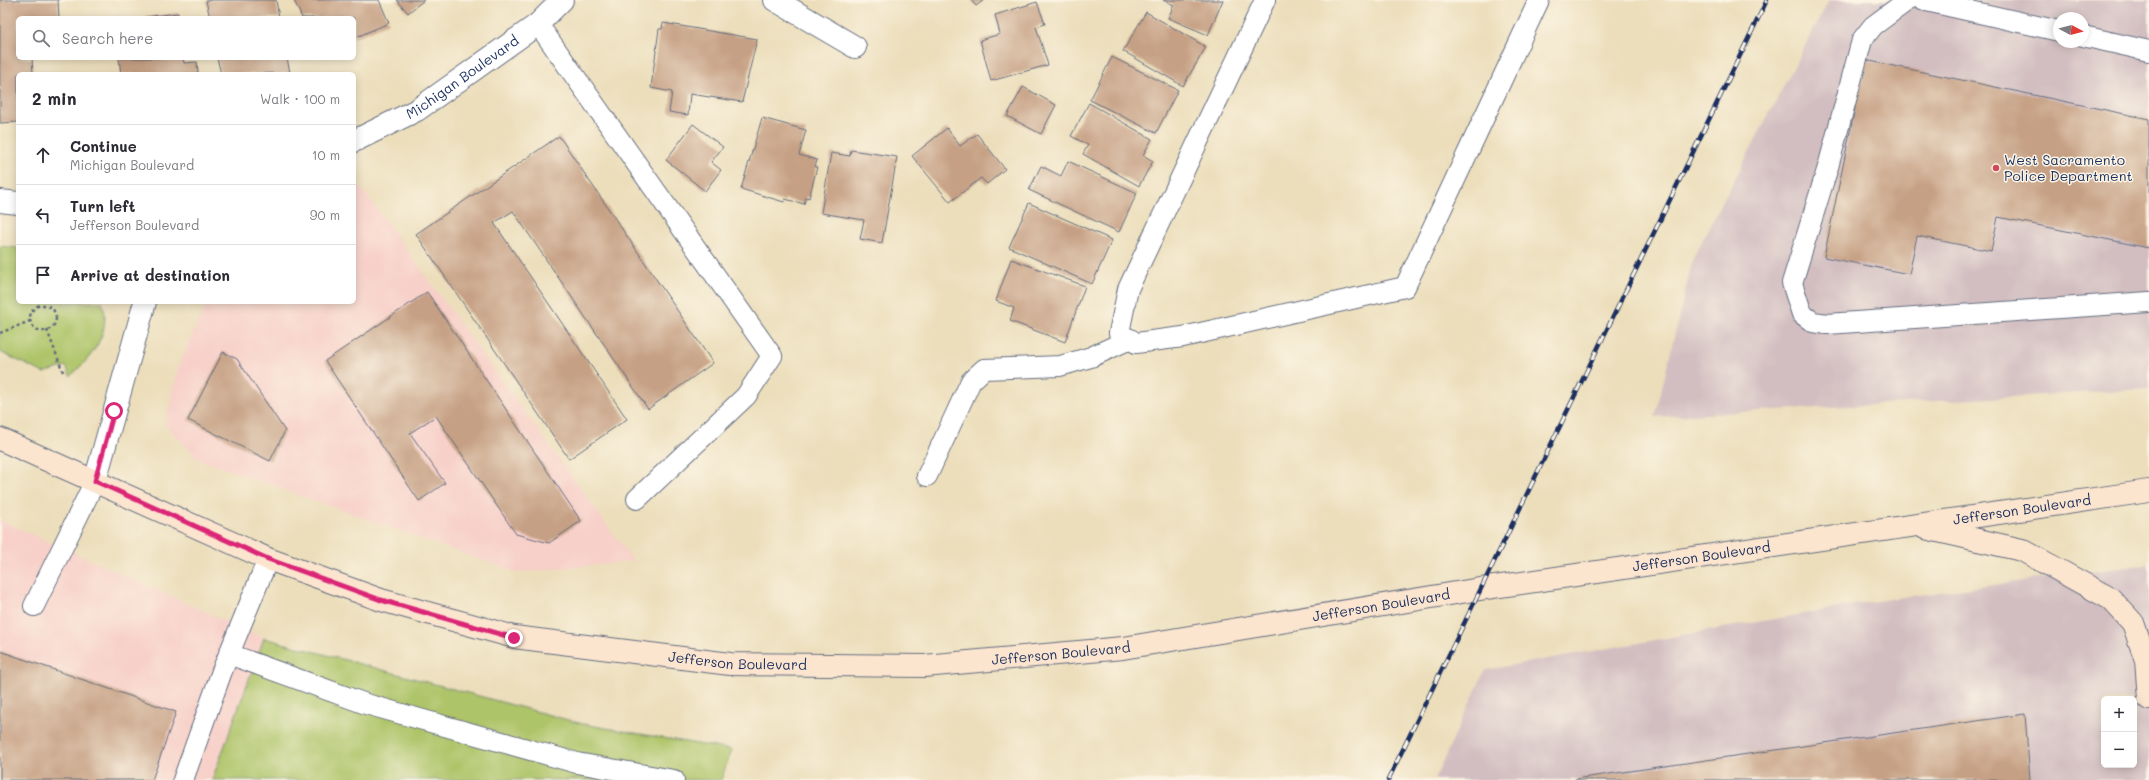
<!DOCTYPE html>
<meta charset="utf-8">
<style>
:root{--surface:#fff;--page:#f7f7f7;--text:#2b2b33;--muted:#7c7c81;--line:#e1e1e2}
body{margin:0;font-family:Mali,sans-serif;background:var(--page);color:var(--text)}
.controls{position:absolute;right:12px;bottom:12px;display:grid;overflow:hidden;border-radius:6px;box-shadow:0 2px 10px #0003}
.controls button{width:36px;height:36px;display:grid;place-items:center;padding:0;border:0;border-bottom:1px solid var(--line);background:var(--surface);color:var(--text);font:20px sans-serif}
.compass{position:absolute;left:2053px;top:12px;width:36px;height:36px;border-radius:50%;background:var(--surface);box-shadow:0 2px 10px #0003;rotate:97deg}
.stop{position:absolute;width:12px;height:12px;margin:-9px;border:3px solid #db2777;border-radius:50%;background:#fff}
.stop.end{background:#db2777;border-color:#fff;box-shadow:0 1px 4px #0008}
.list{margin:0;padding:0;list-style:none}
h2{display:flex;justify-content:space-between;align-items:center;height:52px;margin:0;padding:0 16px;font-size:17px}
h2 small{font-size:13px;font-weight:400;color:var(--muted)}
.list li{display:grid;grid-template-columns:26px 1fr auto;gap:12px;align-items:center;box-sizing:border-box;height:60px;padding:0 16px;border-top:1px solid var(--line)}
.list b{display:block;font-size:15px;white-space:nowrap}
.list p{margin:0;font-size:13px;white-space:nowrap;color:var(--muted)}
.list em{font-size:13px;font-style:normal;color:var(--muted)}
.icon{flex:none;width:22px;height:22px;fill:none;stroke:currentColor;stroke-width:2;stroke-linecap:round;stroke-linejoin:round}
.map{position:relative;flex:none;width:2149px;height:780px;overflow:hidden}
.search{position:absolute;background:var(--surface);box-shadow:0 2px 10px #0003;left:16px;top:16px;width:340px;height:44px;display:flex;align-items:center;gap:10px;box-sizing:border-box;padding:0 14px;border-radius:6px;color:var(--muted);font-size:15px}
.panel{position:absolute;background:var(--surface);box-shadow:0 2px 10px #0003;left:16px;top:72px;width:340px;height:232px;border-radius:6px}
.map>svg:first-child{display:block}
.built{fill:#f7d0c9}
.industrial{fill:#d2bec1;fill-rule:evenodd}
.green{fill:#aec469;stroke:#647a64}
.building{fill:#c6a084}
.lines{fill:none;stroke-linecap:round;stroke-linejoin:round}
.service-casing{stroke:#646c7f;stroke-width:22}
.minor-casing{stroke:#646c7f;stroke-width:24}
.secondary-casing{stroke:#646c7f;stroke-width:24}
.path{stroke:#646c7f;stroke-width:2.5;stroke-dasharray:3 3;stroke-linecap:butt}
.service{stroke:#fff;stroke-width:20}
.minor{stroke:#fff;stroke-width:22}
.secondary{stroke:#fbe5cf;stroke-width:22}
.rail-casing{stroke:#1b2f5e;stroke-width:4.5}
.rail{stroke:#fcf5e5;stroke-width:3;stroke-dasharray:9;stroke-linecap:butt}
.route{stroke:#db2777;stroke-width:5}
.poi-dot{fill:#d1495b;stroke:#fcf5e5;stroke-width:1.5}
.labels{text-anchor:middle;stroke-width:3;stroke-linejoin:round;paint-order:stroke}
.street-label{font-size:14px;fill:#1b2f5e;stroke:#fcf5e5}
.poi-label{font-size:14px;fill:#1b2f5e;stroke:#fcf5e5;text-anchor:start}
</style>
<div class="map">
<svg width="2149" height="780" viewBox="0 0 2149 780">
<rect width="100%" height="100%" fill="#fcf5e5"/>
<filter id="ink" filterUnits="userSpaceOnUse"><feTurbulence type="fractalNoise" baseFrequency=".025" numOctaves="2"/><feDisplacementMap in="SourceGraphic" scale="8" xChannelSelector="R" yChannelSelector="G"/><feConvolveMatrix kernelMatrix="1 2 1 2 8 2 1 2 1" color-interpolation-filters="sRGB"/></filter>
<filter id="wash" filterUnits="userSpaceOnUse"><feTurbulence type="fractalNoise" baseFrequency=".012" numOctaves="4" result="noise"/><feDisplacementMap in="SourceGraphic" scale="16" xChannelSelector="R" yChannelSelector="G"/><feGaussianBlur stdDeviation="0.9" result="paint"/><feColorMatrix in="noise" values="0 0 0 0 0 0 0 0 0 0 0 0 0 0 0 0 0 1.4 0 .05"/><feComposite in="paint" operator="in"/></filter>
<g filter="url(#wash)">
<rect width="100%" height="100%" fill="#ecdebb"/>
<g class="built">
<path d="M361,187l272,374 -115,12 -320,-114 -33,-35 14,-59 28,-63h147v-113z"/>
<path d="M0,520l264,118 -52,142h-212z"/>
</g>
<g class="industrial">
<path d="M1829,0h320v389l-494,28 38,-159zM2059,18h24v24h-24z"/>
<path d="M2149,564v216h-715l51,-110 397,-70zM2104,699h30v66h-30z"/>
</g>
<g class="green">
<path d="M0,246l18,2v54h84c11,29 -11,57 -32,74l-4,-10 -22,7 -44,-21z"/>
<path d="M264,638l319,86 149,26 -11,30h-509z"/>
</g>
<g id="blocks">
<g class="building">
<path d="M0,0h58l1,18h-41v40h14l1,16h-15v48l-18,1z"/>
<path d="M213,0h63l3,18h-69l-4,-17z"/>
<path d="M294,0h85l10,23 -35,15v-20h-52z"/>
<path d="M397,0h27l-16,13z"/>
<path d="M971,0h13l-8,6z"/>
<path d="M1163,0h60l-15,35 -40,-17 6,-13z"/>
<path d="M1037,2l8,22 -9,3 12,38 -57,16 -11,-41 20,-6 -5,-19z"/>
<path d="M1146,12l60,35 -23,39 -60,-35z"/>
<path d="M178,13l1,5h-34v-1z"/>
<path d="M663,23l94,16 -15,63 -52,-8 -2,21 -19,-3 3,-20 -21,-4 8,-59h3z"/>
<path d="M1112,57l66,33 -22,43 -66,-33z"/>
<path d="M119,58h64l1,5 13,-1 1,12h-77z"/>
<path d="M217,58h70l3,15 -69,1z"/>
<path d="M1865,60l284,59v129l-151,-31 -7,34 -74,-15 -8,38 -85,-17z"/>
<path d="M1023,87l33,18 -15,29 -34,-18z"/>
<path d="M1089,103l63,36 -9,16 10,6 -14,25 -56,-32 5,-9 -17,-9z"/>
<path d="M762,118l44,12 -7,25 18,5 -2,7h2l-8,31 -3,-1 -2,7 -19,-5 -1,3 -43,-13z"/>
<path d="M693,124l30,23 -12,15 10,8 -16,21 -39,-31z"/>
<path d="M947,128l13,18 17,-12 28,35 -18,15 -6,-6 -31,24 -38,-46z"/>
<path d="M559,136l154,227 -65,46 -135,-198 -19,12 133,196 -58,40 -153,-225z"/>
<path d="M851,150l46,7 -15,86 -22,-4 4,-19 -43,-7 10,-60 19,3z"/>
<path d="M1068,161l69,32 -18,39 -90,-42 12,-24 20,10z"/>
<path d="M1029,203l83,37 -20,44 -83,-37z"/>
<path d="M1011,259l74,27 -20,56 -55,-21 4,-13 -18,-7z"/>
<path d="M427,292l154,229 -32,22 -33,-9 -80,-118 -26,17 35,50 -26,18 -94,-140z"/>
<path d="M223,352l14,7 48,72 -15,30 -82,-41z"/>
<path d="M0,651l176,61 -24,68h-152z"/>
<path d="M2025,714l5,66h-455v-1z"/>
</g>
</g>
</g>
<g filter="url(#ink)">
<use href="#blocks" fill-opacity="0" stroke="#646c7f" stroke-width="1"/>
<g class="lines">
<g class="service-casing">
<g id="service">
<path d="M1265,0l-137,289 -9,44 17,10 47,-6 222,-50 134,-287"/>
<path d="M1908,0l-35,26 -11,14 -34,127 -36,116 10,31 11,8 14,2 322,-22"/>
<path d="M1922,0l137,31"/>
<path d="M538,24l234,332 -26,40 -109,103"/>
<path d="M2083,36l66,15"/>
<path d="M927,476l44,-95 13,-12 76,-3 31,-9 39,-18"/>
<path d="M34,606l61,-125"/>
<path d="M229,654l137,50 211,59 97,17"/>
<path d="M183,780l39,-109 46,-112"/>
</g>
</g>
<g class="minor-casing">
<g id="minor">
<path d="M775,0l80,47"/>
<path id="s1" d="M354,141l63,-31 121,-86 24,-24"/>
<path d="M0,201l18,2"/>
<path d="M95,481l50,-179"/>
</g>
</g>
<g class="secondary-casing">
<g id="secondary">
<path id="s2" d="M0,439l268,120 113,41 133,37 216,27 194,2 199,-18 357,-59 669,-98"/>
<path d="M1925,528l97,22 89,49 22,24 13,37 3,39"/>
</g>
</g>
<g class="path">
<circle cx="43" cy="318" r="13"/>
<path d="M47,330l16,42"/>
<path d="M0,333l30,-12"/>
</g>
<use href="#service" class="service"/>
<use href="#minor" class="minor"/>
<use href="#secondary" class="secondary"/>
<g class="rail-casing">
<path id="rail" d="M1388,780l379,-780"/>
</g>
<use href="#rail" class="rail"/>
</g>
</g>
<g class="lines" filter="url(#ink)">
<path class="route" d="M114,411l-19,70 173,78 113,41 133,38"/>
</g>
<circle class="poi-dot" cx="1996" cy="168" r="4"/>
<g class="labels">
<g class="street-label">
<text dy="5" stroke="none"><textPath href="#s1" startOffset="126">Michigan Boulevard</textPath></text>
<text dy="5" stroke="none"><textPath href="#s2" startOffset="2073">Jefferson Boulevard</textPath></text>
<text dy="5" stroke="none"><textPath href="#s2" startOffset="1749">Jefferson Boulevard</textPath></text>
<text dy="5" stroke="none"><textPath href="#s2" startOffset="1425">Jefferson Boulevard</textPath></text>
<text dy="5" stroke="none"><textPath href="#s2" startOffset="1101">Jefferson Boulevard</textPath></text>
<text dy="5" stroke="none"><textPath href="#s2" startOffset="777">Jefferson Boulevard</textPath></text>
</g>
<g class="poi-label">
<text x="2004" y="165">West Sacramento<tspan x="2004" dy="16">Police Department</tspan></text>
</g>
</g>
</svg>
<div class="controls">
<button>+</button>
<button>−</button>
</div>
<svg class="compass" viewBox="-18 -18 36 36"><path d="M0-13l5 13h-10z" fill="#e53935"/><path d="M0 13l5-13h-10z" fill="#7c7c81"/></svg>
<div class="stop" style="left:114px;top:411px"></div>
<div class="stop end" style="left:514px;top:638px"></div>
<div class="search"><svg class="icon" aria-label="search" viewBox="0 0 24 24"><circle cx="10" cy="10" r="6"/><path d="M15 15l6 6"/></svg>Search here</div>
<section class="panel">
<h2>2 min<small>Walk · 100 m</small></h2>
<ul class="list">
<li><svg class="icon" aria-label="ahead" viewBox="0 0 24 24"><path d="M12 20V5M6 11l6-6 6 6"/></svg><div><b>Continue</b><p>Michigan Boulevard</p></div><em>10 m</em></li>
<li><svg class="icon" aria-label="left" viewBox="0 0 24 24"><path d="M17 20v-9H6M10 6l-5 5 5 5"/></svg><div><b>Turn left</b><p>Jefferson Boulevard</p></div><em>90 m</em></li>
<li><svg class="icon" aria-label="arrive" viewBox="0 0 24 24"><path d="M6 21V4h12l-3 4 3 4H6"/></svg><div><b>Arrive at destination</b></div></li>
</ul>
</section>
</div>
